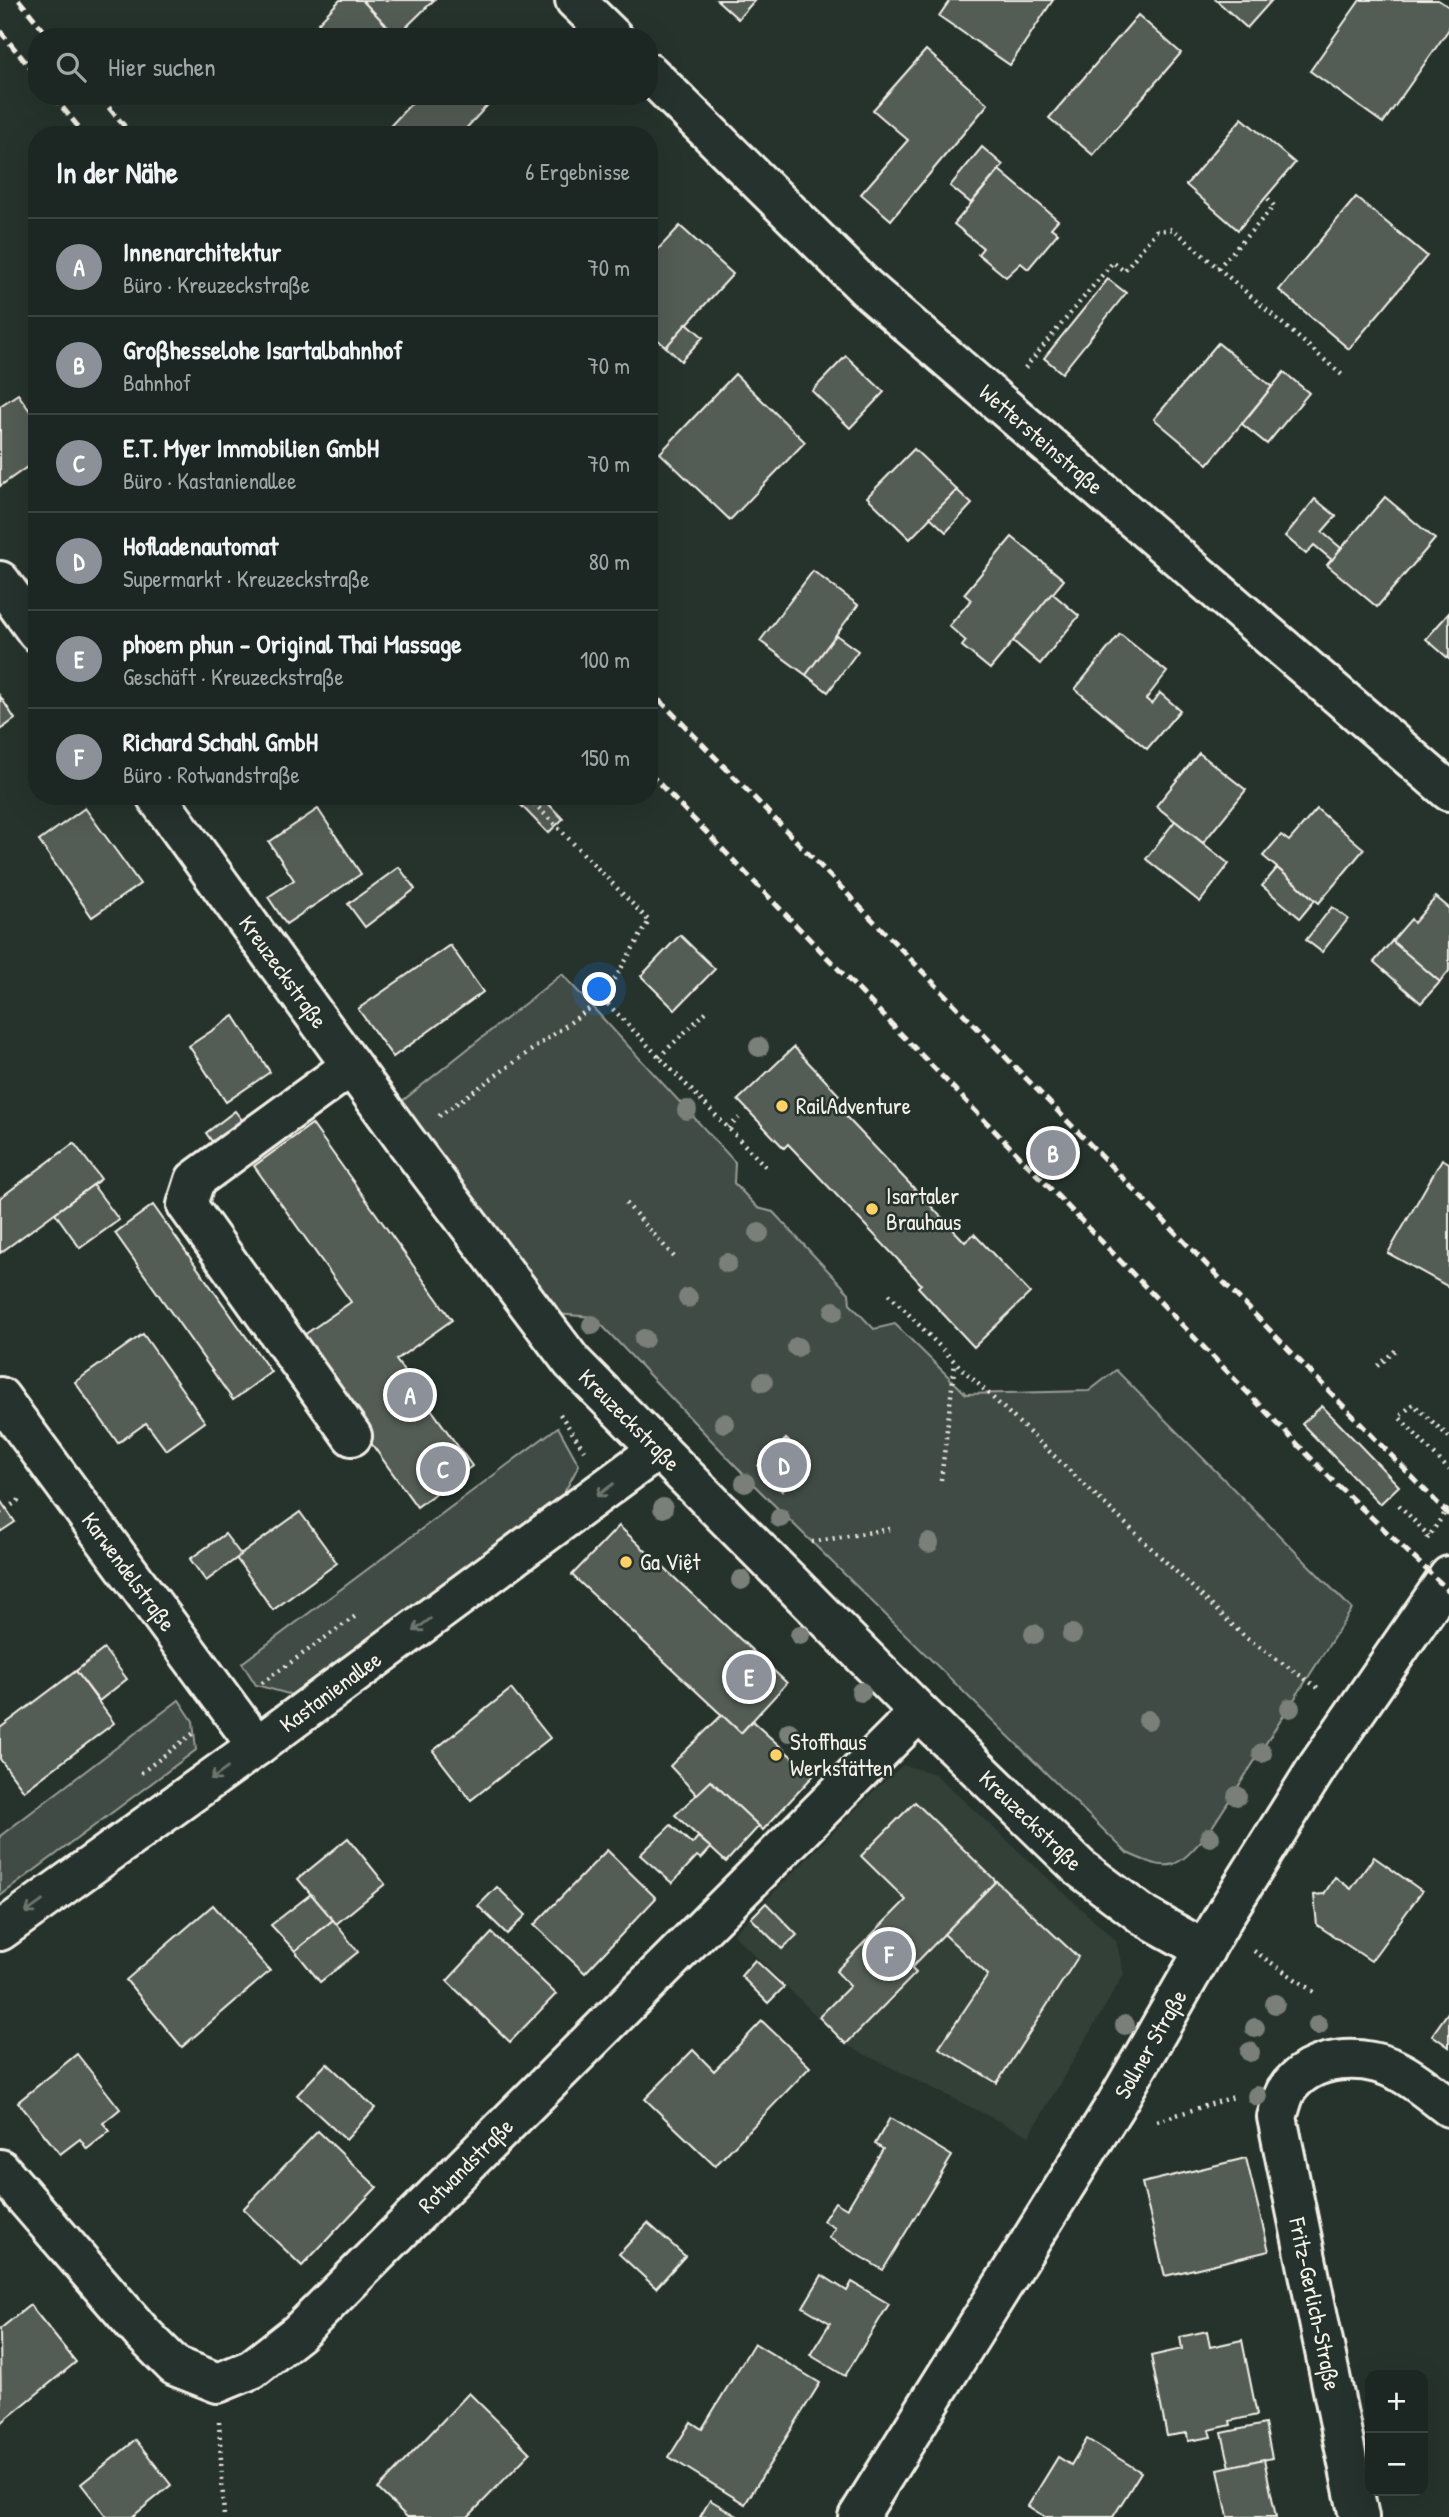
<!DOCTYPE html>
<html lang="de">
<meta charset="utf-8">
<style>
:root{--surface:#1c2622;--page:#252e2a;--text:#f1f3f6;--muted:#a0a5a5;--line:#3a4340;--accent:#8c9099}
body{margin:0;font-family:"Patrick Hand",sans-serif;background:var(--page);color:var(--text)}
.controls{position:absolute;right:21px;bottom:21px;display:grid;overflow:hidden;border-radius:14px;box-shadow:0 7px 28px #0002}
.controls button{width:63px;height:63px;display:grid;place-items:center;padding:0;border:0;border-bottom:2px solid var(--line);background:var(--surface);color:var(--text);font:35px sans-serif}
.you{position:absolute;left:600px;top:990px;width:24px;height:24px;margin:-18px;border:5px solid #fff;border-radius:50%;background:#1a73e8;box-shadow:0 0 0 10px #1a73e833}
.badge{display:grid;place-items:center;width:46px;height:46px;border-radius:50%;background:var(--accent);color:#fff;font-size:23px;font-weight:700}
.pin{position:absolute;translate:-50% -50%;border:4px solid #fff;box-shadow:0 2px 7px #0006}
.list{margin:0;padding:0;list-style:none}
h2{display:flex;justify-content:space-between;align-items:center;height:91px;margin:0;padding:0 28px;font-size:30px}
h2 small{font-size:23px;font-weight:400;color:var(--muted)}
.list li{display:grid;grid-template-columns:46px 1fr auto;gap:21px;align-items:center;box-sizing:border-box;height:98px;padding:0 28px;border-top:2px solid var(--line)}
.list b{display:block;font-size:26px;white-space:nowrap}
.list p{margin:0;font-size:23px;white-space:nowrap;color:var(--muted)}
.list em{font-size:23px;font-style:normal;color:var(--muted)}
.icon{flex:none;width:38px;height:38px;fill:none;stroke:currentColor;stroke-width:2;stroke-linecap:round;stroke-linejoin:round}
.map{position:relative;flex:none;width:1449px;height:2517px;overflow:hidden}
.search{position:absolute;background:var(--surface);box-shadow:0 7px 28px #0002;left:28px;top:28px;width:630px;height:77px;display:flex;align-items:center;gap:18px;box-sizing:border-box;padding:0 24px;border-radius:28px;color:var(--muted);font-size:26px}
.panel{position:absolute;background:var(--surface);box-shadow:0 7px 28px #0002;left:28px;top:126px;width:630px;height:679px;border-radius:28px}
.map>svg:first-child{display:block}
.built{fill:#333f39}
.green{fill:#414b45;stroke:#9a9e96;stroke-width:2}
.building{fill:#525c55;stroke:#f4f1e8;stroke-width:2}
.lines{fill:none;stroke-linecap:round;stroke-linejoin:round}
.minor-casing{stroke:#f4f1e8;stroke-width:44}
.path{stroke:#f4f1e8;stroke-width:4.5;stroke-dasharray:2 5;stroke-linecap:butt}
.minor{stroke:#26332d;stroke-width:38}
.rail{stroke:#f4f1e8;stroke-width:5;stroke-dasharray:10 5;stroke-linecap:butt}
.tree{fill:#7a8079}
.oneway{stroke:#6e766e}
.poi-dot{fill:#ffd166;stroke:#26332d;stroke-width:2.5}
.labels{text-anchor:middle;stroke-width:5;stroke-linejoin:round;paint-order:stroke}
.street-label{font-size:23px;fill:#f4f1e8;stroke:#26332d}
.poi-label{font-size:23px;fill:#f4f1e8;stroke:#26332d;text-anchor:start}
</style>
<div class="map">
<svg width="1449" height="2517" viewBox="0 0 1449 2517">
<rect width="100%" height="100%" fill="#26332d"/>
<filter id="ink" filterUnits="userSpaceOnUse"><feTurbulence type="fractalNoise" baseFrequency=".0143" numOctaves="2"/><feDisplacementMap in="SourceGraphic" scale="14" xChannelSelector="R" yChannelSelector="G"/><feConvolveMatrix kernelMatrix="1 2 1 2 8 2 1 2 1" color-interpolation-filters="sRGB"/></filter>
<g filter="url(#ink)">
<path class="built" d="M903,1765l32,9 181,167 8,33 -95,162 -183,-91 -113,-111 143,-145z"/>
<g class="green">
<path d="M562,974l173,188 -1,21 24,25 15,4 76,81 1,11 24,25 21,-5 71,70 123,-3 27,-21 236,239 -143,223c-33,37 -36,42 -82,21l-372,-367 -161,-169 -39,-3 -154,-212z"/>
<path d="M558,1427l21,38 -15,28 -272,202 -36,-10 -14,-22z"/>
<path d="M179,1700l14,21 3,29 -196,146v-60z"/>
</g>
<g class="building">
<path d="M340,0h22l36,37h-67l-13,-14z"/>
<path d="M362,0h72l-37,36z"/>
<path d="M717,0h38l-17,19z"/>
<path d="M950,0h103l-43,65 -71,-49z"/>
<path d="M1216,0h56l-25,28z"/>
<path d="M1360,0h78l11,7v22l-66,94 -73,-52z"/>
<path d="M1138,15l43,38 -88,102 -44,-37z"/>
<path d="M926,50l62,54 -97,116 -30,-26 47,-54 -35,-30z"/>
<path d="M418,96h78l-36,39h-78z"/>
<path d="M1242,118l53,45 -57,67 -52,-45z"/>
<path d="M982,147l21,18 -32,38 -21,-17z"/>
<path d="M999,170l59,50 -7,8 7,5 -30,36 -7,-6 -15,14 -28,-23 5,-6 -29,-24z"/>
<path d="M1356,197l71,59 -78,93 -70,-59z"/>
<path d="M680,226l53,48 -67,73 -17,-15v-73z"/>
<path d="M1108,279l18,14 -64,80 -18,-15z"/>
<path d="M687,323l16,14 -22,24 -15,-14z"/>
<path d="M1218,343l54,44 -64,77 -54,-45z"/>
<path d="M846,356l38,36 -34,36 -38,-37z"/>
<path d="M1284,372l25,21 -42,51 -25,-20z"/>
<path d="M735,374l70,68 -75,78 -70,-67z"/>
<path d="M18,394l19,27v39l-37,26v-80z"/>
<path d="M914,449l43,41 -47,49 -43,-42z"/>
<path d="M957,490l15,14 -26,28 -16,-15z"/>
<path d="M1385,497l50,42 -58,68 -50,-42z"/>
<path d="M1315,499l21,17 -14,16 19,16 -9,12 -18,-15 -8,9 -21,-18z"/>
<path d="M1012,537l52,43 -74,89 -28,-23 4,-5 -17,-15 22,-26 -7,-6z"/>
<path d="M813,571l45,34 -52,70 -46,-34z"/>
<path d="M1052,593l27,23 -39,48 -27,-23z"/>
<path d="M1449,613v46l-23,-20z"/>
<path d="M1120,634l47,38 -21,27 6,5 8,-11 20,17 -33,39 -72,-60z"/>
<path d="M836,635l22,16 -30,41 -22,-17z"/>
<path d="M0,696l15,23 -15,11z"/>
<path d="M1199,753l47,37 -43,53 -47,-37z"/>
<path d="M512,796h29l22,23 -15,14z"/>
<path d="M85,808l55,76 -48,33 -53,-76z"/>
<path d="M318,809l43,65 -75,50 -18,-27 26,-17 -25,-38z"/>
<path d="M1317,809l47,40 -45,54 -56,-47 18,-21 8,6z"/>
<path d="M1175,821l54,43 -29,38 -54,-43z"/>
<path d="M399,867l16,22 -50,38 -17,-23z"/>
<path d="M1277,868l38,32 -15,18 -38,-32z"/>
<path d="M1436,897l13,11v63l-9,11 -48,-41 19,-22 3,4z"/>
<path d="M1332,907l16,12 -26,33 -16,-12z"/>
<path d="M680,935l35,34 -40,41 -34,-34z"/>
<path d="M1392,941l48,41 -19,21 -47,-41z"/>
<path d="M450,945l33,47 -90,65 -35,-48z"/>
<path d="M234,1016l36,56 -44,30 -37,-56z"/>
<path d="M794,1047l45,48 -7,7 133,140 9,-8 56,59 -56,54 -56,-60 3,-3 -133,-140 -4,4 -46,-48z"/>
<path d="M235,1111l15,19 -30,23 -14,-20z"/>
<path d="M312,1124l140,196 -56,40 76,106 -55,41 -120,-167 54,-38 -97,-136z"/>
<path d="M74,1143l27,36 -101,74v-55z"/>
<path d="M1442,1159l7,4v124l-61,-34z"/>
<path d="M93,1185l26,35 -39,28 -25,-35z"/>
<path d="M153,1205l118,167 -38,28 -118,-167z"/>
<path d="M143,1334l62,88 -39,28 -20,-27 -28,20 -43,-61z"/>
<path d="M1322,1406l77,80 -19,18 -78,-80z"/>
<path d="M786,1439l25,25 -29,27 -24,-25z"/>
<path d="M0,1500l15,22 -15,10z"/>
<path d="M300,1512l37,51 -64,47 -37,-52z"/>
<path d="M619,1526l168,157 -46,50 -169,-158z"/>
<path d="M225,1534l16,21 -35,26 -16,-22z"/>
<path d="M104,1649l23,30 -28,22 -23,-30z"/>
<path d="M76,1671l38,52 -90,68 -24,-32v-31z"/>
<path d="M511,1689l39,49 -79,62 -38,-49z"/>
<path d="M722,1715l19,18 11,-12 61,55 -50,54 -52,-49 -14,14 -27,-29z"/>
<path d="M711,1781l48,45 -33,36 -51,-47z"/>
<path d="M915,1802l81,79 -85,87 5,5 -70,71 -27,-27 31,-31 -14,-15 70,-71 -45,-44z"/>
<path d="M671,1825l21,19 6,-7 13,11 -10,11 -4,-3 -25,27 -32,-28z"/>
<path d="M348,1838l37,46 -49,40 -38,-45z"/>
<path d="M607,1850l49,48 -71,75 -51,-48z"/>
<path d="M1374,1857l48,34 -51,70 -54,-36 -3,-30 10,-1 11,-17 16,12z"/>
<path d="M996,1881l82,76 -81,126 -58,-35 49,-73 -44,-41z"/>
<path d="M497,1887l29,28 -19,19 -29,-28z"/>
<path d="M311,1894l22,26 -38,31 -24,-26z"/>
<path d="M766,1903l31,32 -15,14 -31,-31z"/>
<path d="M213,1905l57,66 -88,76 -56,-67z"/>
<path d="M333,1920l25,32 -38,30 -25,-31z"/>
<path d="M492,1933l64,61 -46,48 -63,-61z"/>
<path d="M755,1960l29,27 -16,16 -27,-27z"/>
<path d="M1449,2011v36l-17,-12z"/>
<path d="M762,2021l48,46 -95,99 -70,-67 48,-49 21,21z"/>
<path d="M77,2054l43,55 -17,14 7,8 -23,18 -7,-10 -20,15 -42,-52z"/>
<path d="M327,2063l48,45 -29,32 -49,-45z"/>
<path d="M890,2118l62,38 -69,114 -54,-32 6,-10 -12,-7 12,-19 12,7 36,-60 -8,-5z"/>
<path d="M318,2131l59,56 -75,79 -59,-57z"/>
<path d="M1246,2158l23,93 -104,25 -23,-93z"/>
<path d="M648,2223l37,33 -29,32 -37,-34z"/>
<path d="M822,2275l25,16 5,-9 37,22 -44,72 -35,-21 20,-32 -27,-16z"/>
<path d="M30,2305l46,57 -75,61 -1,-94z"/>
<path d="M1207,2331l3,16 32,-7 15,75 -27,6 1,4 -22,5 2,7 -23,4 -1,-8 -20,3 -16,-80 31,-7 -2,-12z"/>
<path d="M754,2343l66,40 -75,121 -76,-47 22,-35 11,7z"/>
<path d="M469,2393l61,60 -62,64h-61l-29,-28z"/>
<path d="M1265,2424l7,34 -42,9 -8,-34z"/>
<path d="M1087,2439l54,33 -28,45h-68l-17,-11 30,-49 13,8z"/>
<path d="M136,2440l35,45 -39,32h-25l-26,-33z"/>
<path d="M1264,2459l12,58h-48l-10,-48z"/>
<path d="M710,2500l29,17h-39z"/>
</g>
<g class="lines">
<g class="minor-casing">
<g id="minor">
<path d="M575,0l38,37"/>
<path id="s1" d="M649,73l216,214 584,504"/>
<path d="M0,581l37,51"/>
<path id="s2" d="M156,796l249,344 167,222 347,350 161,156 64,48 61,34"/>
<path d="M351,1066l-156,114 -8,25 165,231"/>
<path id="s3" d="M0,1397l257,349"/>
<path id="s4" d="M0,1931l257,-185 402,-297"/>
<path id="s5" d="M0,2169l142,164 33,33 43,17 34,-14 46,-36 621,-621"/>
<path id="s6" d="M858,2517l258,-413 111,-193 91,-145 131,-190"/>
<path d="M1359,2517l-82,-400c3,-8 5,-19 9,-26 24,-37 79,-38 114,-19 17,9 33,23 49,35"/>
</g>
</g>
<g class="path">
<path d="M1218,268l56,-62 -8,-10"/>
<path d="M1025,368l88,-106 11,9 32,-40 17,-2 169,146"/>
<path d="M603,999l164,169"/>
<path d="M659,1057l50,-48"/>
<path d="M439,1116l164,-117 46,-78 -122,-125"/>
<path d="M728,1128l11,-10"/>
<path d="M626,1203l49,55"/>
<path d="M889,1294l66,68 290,275 76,53"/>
<path d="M1378,1366l20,-18"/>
<path d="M560,1414l24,36"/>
<path d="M1449,1437l-36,-33 -14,13 50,53"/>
<path d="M941,1480l14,-118"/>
<path d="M1399,1505l30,31"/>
<path d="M0,1513l21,-14"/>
<path d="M1427,1539l22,-32"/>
<path d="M812,1542l78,-13"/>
<path d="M262,1683l95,-68"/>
<path d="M141,1773l54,-41"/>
<path d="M1254,1951l60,41"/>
<path d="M1157,2121l80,-25"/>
<path d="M219,2422l5,95"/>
</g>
<use href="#minor" class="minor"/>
<g class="rail">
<path d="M19,0l30,37"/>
<path d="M0,31l37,45"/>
<path d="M53,96l32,39"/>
<path d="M99,96l33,39"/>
<path d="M649,689l800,826"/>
<path d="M649,773l684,708 116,110"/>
</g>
</g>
<g class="tree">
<circle cx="759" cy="1047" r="10"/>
<circle cx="687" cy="1110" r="10"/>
<circle cx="759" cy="1233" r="10"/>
<circle cx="727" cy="1263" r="10"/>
<circle cx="688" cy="1298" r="10"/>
<circle cx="834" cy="1311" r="10"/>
<circle cx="592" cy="1325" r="10"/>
<circle cx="644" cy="1339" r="10"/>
<circle cx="797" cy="1347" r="10"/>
<circle cx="763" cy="1382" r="10"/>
<circle cx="724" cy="1423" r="10"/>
<circle cx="745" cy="1483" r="10"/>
<circle cx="663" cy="1508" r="10"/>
<circle cx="780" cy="1518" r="10"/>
<circle cx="929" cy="1543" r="10"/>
<circle cx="741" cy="1580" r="10"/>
<circle cx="1034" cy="1634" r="10"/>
<circle cx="1072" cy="1634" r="10"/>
<circle cx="800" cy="1635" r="10"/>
<circle cx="861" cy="1692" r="10"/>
<circle cx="1290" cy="1708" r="10"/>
<circle cx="1148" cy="1720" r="10"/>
<circle cx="789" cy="1732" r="10"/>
<circle cx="1262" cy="1753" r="10"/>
<circle cx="1237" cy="1796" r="10"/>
<circle cx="1210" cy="1837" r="10"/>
<circle cx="1275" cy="2004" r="10"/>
<circle cx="1125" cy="2025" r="10"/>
<circle cx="1318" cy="2025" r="10"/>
<circle cx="1255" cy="2028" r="10"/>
<circle cx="1250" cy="2052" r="10"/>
<circle cx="1257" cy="2096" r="10"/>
</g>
<defs><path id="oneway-shaft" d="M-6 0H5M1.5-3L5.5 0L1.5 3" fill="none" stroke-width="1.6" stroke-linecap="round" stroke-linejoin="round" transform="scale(1.75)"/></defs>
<g class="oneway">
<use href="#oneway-shaft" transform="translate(605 1490) rotate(143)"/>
<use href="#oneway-shaft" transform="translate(422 1625) rotate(143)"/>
<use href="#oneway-shaft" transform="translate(219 1774) rotate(144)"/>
<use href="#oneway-shaft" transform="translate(34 1907) rotate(144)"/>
</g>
</g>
<g class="poi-dot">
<circle cx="782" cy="1106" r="7"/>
<circle cx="872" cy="1209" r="7"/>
<circle cx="626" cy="1562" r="7"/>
<circle cx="776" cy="1755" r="7"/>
</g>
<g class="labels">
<g class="street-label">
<text dy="8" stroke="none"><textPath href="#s1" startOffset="537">Wettersteinstraße</textPath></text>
<text dy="8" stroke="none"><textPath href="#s2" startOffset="217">Kreuzeckstraße</textPath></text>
<text dy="8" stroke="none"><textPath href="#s2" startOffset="784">Kreuzeckstraße</textPath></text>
<text dy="8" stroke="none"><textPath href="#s3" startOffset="217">Karwendelstraße</textPath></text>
<text dy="8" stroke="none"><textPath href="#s4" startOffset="408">Kastanienallee</textPath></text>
<text dy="8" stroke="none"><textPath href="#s2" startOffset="1351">Kreuzeckstraße</textPath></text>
<text dy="8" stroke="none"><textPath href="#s6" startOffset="556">Sollner Straße</textPath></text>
<text dy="8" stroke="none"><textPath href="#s5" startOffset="642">Rotwandstraße</textPath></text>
<text transform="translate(1315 2304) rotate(78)" y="8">Fritz-Gerlich-Straße</text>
</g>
<g class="poi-label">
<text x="796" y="1114">RailAdventure</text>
<text x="886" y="1204">Isartaler<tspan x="886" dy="26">Brauhaus</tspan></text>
<text x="640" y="1570">Ga Việt</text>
<text x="790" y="1750">Stoffhaus<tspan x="790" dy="26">Werkstätten</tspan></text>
</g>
</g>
</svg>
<div class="controls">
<button>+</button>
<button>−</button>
</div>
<div class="you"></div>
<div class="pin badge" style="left:410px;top:1395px">A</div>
<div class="pin badge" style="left:1053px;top:1153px">B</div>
<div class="pin badge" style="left:443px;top:1469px">C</div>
<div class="pin badge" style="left:784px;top:1465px">D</div>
<div class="pin badge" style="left:749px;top:1677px">E</div>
<div class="pin badge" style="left:889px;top:1954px">F</div>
<div class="search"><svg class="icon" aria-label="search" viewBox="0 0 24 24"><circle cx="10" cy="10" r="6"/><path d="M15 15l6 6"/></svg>Hier suchen</div>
<section class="panel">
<h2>In der Nähe<small>6 Ergebnisse</small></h2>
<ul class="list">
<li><span class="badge">A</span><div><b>Innenarchitektur</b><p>Büro · Kreuzeckstraße</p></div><em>70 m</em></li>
<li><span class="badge">B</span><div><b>Großhesselohe Isartalbahnhof</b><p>Bahnhof</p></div><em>70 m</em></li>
<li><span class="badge">C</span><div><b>E.T. Myer Immobilien GmbH</b><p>Büro · Kastanienallee</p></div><em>70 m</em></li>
<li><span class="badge">D</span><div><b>Hofladenautomat</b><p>Supermarkt · Kreuzeckstraße</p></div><em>80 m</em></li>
<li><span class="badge">E</span><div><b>phoem phun - Original Thai Massage</b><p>Geschäft · Kreuzeckstraße</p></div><em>100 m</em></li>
<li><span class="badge">F</span><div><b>Richard Schahl GmbH</b><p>Büro · Rotwandstraße</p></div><em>150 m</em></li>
</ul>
</section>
</div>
